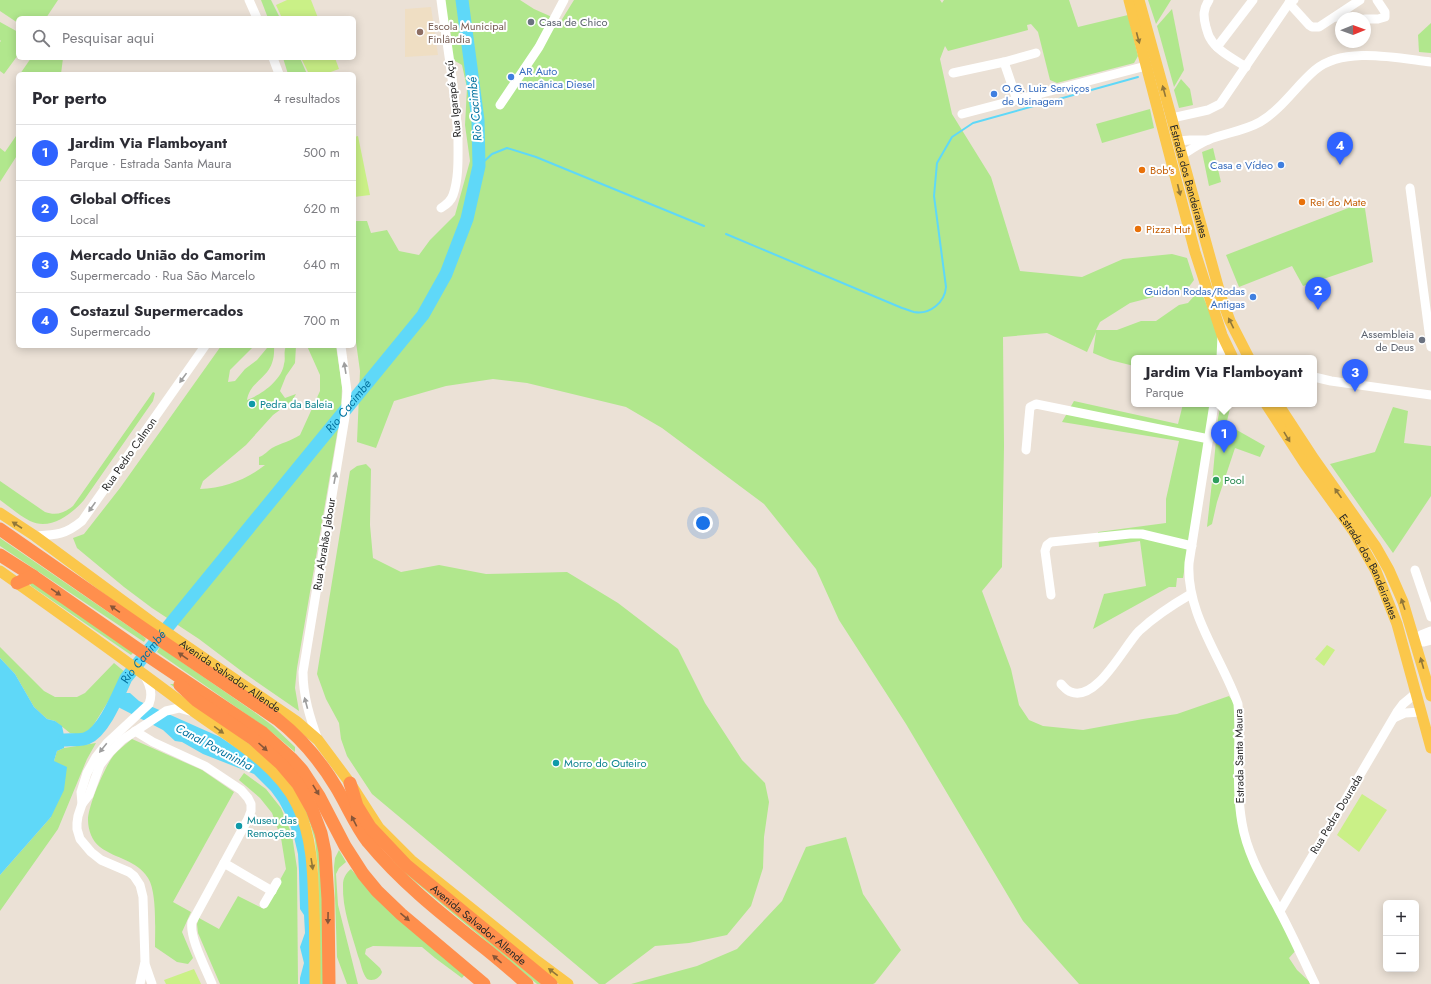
<!DOCTYPE html>
<html lang="pt">
<meta charset="utf-8">
<style>
:root{--surface:#fff;--page:#f2f2f3;--text:#2b2b33;--muted:#7c7c81;--line:#e1e1e2;--accent:#2f63ff}
body{margin:0;font-family:Jost,sans-serif;background:var(--page);color:var(--text)}
.controls{position:absolute;right:12px;bottom:12px;display:grid;overflow:hidden;border-radius:6px;box-shadow:0 2px 10px #0003}
.controls button{width:36px;height:36px;display:grid;place-items:center;padding:0;border:0;border-bottom:1px solid var(--line);background:var(--surface);color:var(--text);font:20px sans-serif}
.compass{position:absolute;left:1335px;top:12px;width:36px;height:36px;border-radius:50%;background:var(--surface);box-shadow:0 2px 10px #0003;rotate:89deg}
.you{position:absolute;left:703px;top:523px;width:14px;height:14px;margin:-10px;border:3px solid #fff;border-radius:50%;background:#1a73e8;box-shadow:0 0 0 6px #1a73e833}
.badge{display:grid;place-items:center;width:26px;height:26px;border-radius:50%;background:var(--accent);color:#fff;font-size:13px;font-weight:700}
.pin{position:absolute;translate:-50% -33px;filter:drop-shadow(0 1px 2px #0008)}
.pin::after{content:'';position:absolute;top:21px;width:14px;height:12px;background:inherit;clip-path:polygon(0 0,100% 0,50% 100%)}
.popup{position:absolute;left:1131px;top:355px;width:186px;height:52px;box-sizing:border-box;display:grid;place-content:center;border-radius:6px;background:var(--surface);filter:drop-shadow(0 1px 3px #0005);font-size:13px;white-space:nowrap;color:var(--muted)}
.popup b{font-size:15px;color:var(--text)}
.popup::after{content:'';position:absolute;left:50%;top:100%;margin-left:-8px;border:8px solid transparent;border-top-color:var(--surface)}
.list{margin:0;padding:0;list-style:none}
h2{display:flex;justify-content:space-between;align-items:center;height:52px;margin:0;padding:0 16px;font-size:17px}
h2 small{font-size:13px;font-weight:400;color:var(--muted)}
.list li{display:grid;grid-template-columns:26px 1fr auto;gap:12px;align-items:center;box-sizing:border-box;height:56px;padding:0 16px;border-top:1px solid var(--line)}
.list b{display:block;font-size:15px;white-space:nowrap}
.list p{margin:0;font-size:13px;white-space:nowrap;color:var(--muted)}
.list em{font-size:13px;font-style:normal;color:var(--muted)}
.icon{flex:none;width:22px;height:22px;fill:none;stroke:currentColor;stroke-width:2;stroke-linecap:round;stroke-linejoin:round}
.map{position:relative;flex:none;width:1431px;height:984px;overflow:hidden}
.search{position:absolute;background:var(--surface);box-shadow:0 2px 10px #0003;left:16px;top:16px;width:340px;height:44px;display:flex;align-items:center;gap:10px;box-sizing:border-box;padding:0 14px;border-radius:6px;color:var(--muted);font-size:15px}
.panel{position:absolute;background:var(--surface);box-shadow:0 2px 10px #0003;left:16px;top:72px;width:340px;height:276px;border-radius:6px}
.map>svg:first-child{display:block}
.education{fill:#efdec3}
.green{fill:#b1e78d}
.pitch{fill:#caf087}
.water{fill:#5fd8f8}
.lines{fill:none;stroke-linecap:round;stroke-linejoin:round}
.stream{stroke:#5fd8f8;stroke-width:2}
.river{stroke:#5fd8f8;stroke-width:13}
.minor{stroke:#fff;stroke-width:9}
.major{stroke:#fbc74b;stroke-width:11}
.highway{stroke:#ff8f4d;stroke-width:13}
.oneway{fill:#917739}
.oneway2{fill:#9e9e9e}
.oneway3{fill:#885638}
.worship-dot{fill:#6b7280;stroke:#fff;stroke-width:1.5}
.education-dot{fill:#8d6e63;stroke:#fff;stroke-width:1.5}
.shop-dot{fill:#3f7fe0;stroke:#fff;stroke-width:1.5}
.food-dot{fill:#e8710a;stroke:#fff;stroke-width:1.5}
.culture-dot{fill:#0f9aa8;stroke:#fff;stroke-width:1.5}
.leisure-dot{fill:#2e9e5b;stroke:#fff;stroke-width:1.5}
.labels{text-anchor:middle;stroke-width:4;stroke-linejoin:round;paint-order:stroke}
.worship-label{font-size:11px;fill:#5b616d;stroke:#fff;text-anchor:start}
.education-label{font-size:11px;fill:#785e54;stroke:#fff;text-anchor:start}
.shop-label{font-size:11px;fill:#366cbe;stroke:#fff;text-anchor:start}
.street-label{font-size:11px;fill:#272727;stroke:#fff}
.food-label{font-size:11px;fill:#c56008;stroke:#fff;text-anchor:start}
.culture-label{font-size:11px;fill:#0d838f;stroke:#fff;text-anchor:start}
.leisure-label{font-size:11px;fill:#27864d;stroke:#fff;text-anchor:start}
.water-label{font-size:12px;font-style:italic;fill:#03729f;stroke:#fff}
</style>
<div class="map">
<svg width="1431" height="984" viewBox="0 0 1431 984">
<rect width="100%" height="100%" fill="#ebe1d6"/>
<path class="education" d="M431,7l7,48 -33,2v-48z"/>
<g class="green">
<path d="M0,0h58l-12,18h-28v5l-18,-12z"/>
<path d="M261,0h10l9,18h-12z"/>
<path d="M443,0h77l14,9 27,12 13,-21h366l2,3 2,-3h125l9,27 50,-12 10,41 -4,7 -77,20 -7,-3 -12,-48 -7,-8 -4,1 1,5 -80,21 -3,-5 -5,13 12,55 39,63 29,94 62,6 41,-18 49,-5 15,4 7,22 -6,8 -58,15 -30,19 -4,8h21l24,-9h15l23,-16 9,-2 12,-14 15,36 3,14v19h-84v8l-24,-6 -17,-7 3,-21 -9,20 -40,-19 -44,4 1,109 -2,121 -20,24 29,78 8,36 10,15 14,6 40,4 60,-11 34,-5 52,-18 5,7 6,127 57,119 -8,9 8,12 15,14h-233l-56,-63 -117,-197 -67,-104 -23,-51 -52,-65 -102,-76 -36,-21 -99,-24 -34,-4 -47,7 -52,15 -18,47 -19,-6 3,-71 -6,-43v-107h13l4,12 16,-3 12,21 20,4 11,-15 25,-25 15,-54 -5,-36 2,-37 -5,-23 -12,-7 2,-10 -2,-21 -5,-10z"/>
<path d="M1148,0h23l-15,24z"/>
<path d="M1172,9l12,61 -10,17 -17,-61z"/>
<path d="M0,22l18,10v23l-14,19 -4,-3v-29l1,-1 -1,-1z"/>
<path d="M1431,23v30l-12,-1 -1,-17z"/>
<path d="M31,58h32l-2,16h-41z"/>
<path d="M283,58h17l7,16h-19z"/>
<path d="M1181,79l9,10 3,16 -14,3 -5,-18z"/>
<path d="M1150,109l4,19 -52,15 -6,-19z"/>
<path d="M16,136l2,1v17l-18,28v-34l5,4z"/>
<path d="M1213,148l8,34 -12,4 -7,-34z"/>
<path d="M1364,202l9,60 -70,24 -11,-20 -53,21 -13,-32z"/>
<path d="M221,346h33l-24,24 -2,12 7,-1 10,-12 12,-9 10,-12 7,-2c2,33 -23,31 -27,54 14,-5 35,-20 37,-36 2,-6 -1,-11 2,-18h10l-1,17 -9,13 -6,15 5,7 11,-4 -4,7 -19,14 -27,30 -43,36 -3,8c24,-1 46,-9 65,-24h-6v-8c6,-2 8,-6 13,-9 9,-5 19,-7 28,-13l20,-44v-16l-13,-29h29l6,40 -1,25 -44,257 -2,20 4,23 -55,-38 -45,-34 -47,-31 -28,-21 -47,-39 -4,-10 11,-4 36,-46z"/>
<path d="M153,392l2,1 -2,8 -69,99c-12,14 -34,31 -54,21 -10,-5 -20,-14 -30,-21v-19l45,31c11,4 19,1 28,-6z"/>
<path d="M1074,401l104,23 5,-20h29l-29,174h-6l-1,9h-7l-76,42 11,-35 42,-8 -6,-45 -41,6 -1,-15 68,-9v-24l13,-58 -117,-19z"/>
<path d="M1221,404h10l-4,17 8,8 30,17 -5,11 -25,-9 -18,54 -5,22 -5,3 6,-54 5,-55z"/>
<path d="M1393,407l15,4 -4,32 27,3v50l-38,57 -63,-89 45,-12z"/>
<path d="M366,464l5,5 -1,56 3,33 28,14 38,-7 47,9 81,-2 51,31 60,46 27,54 37,57 23,23 4,19 -5,35 -1,31 -12,38 -24,29 -38,8 -34,3 -50,38h-6l-227,-190 -25,-38 -6,-17 -2,-16 -13,-24 -9,-25 33,-203 7,-5z"/>
<path d="M0,538l143,98 3,3 -2,3 -144,-96z"/>
<path d="M32,581l103,70 -4,4 -100,-69 -1,-2z"/>
<path d="M0,647l44,44 11,6h22l8,-4 29,-30 12,10 -35,56 -10,6 -11,-2 -15,-12 -8,-2 -13,-12 -19,-33 -15,-16z"/>
<path d="M160,647l97,67 16,12 22,21v5l-26,-22 -112,-78z"/>
<path d="M170,684h4l92,70 34,39 21,58 4,133h-5l-2,-115 -3,-29 -5,-17 -46,-67z"/>
<path d="M132,739l70,31 32,22 -61,110 18,10 -9,20 11,26 -5,6 -11,-2 -22,-15c0,-18 2,-55 -7,-69 -11,-18 -32,-19 -48,-31 -8,-6 -12,-17 -12,-27 0,-14 17,-54 26,-65 5,-6 12,-11 18,-16z"/>
<path d="M96,743l-9,16 -29,70 -58,82v-36l51,-58 3,-56 3,-10 7,-3z"/>
<path d="M244,773l22,16 15,19 11,27 5,33 1,116h-78l-22,-51 -1,-9 2,-6 20,11 19,-33 26,13 22,-40 -5,-31 -9,-25 -12,-15 -21,-18z"/>
<path d="M846,837l17,57 38,56 -26,33 -2,1h-242l66,-18 40,-17 45,-48 24,-54z"/>
<path d="M339,850l7,12 -7,6 -3,6 2,31 20,79h-11l-10,-27 -3,-90 1,-9z"/>
<path d="M381,851l160,133h-4l-131,-110z"/>
<path d="M351,869l25,29 91,74 -5,6 -27,-20 -13,-11 -49,-1 -7,3 -1,5 15,14 2,4c-2,6 -9,10 -15,7 -5,-6 -6,-16 -9,-23 -6,-22 -16,-47 -15,-71 0,-7 3,-12 8,-16z"/>
</g>
<g class="pitch">
<path d="M287,0h24l7,18h-36l-6,-13z"/>
<path d="M301,58h34l4,11 -14,5h-16z"/>
<path d="M358,136l12,59 -16,2v-60z"/>
<path d="M1327,645l8,5 -11,16 -9,-7z"/>
<path d="M1362,794l25,16 -28,42 -22,-17z"/>
<path d="M194,969l7,15h-35l-2,-4z"/>
</g>
<g class="water">
<path d="M0,658l15,16 19,33 13,12 8,2 7,5 3,14 -1,8 -7,3 -3,10 13,6 -3,23 -13,27 -51,58z"/>
<path d="M122,693h8l9,8 81,36 47,31 22,25 20,57 1,134h-10v-6l4,-15 -4,-16 5,-14 -1,-18 -4,-6 -1,-38 -1,-17 -4,-17 -6,-18 -9,-17 -8,-11 -17,-17 -51,-20 -21,-12 -7,-1 -12,-11 -47,-24z"/>
</g>
<g class="lines">
<g class="stream">
<path d="M479,166l13,-12 15,-6 29,9 168,69"/>
<path d="M726,234l176,74c4,1 8,3 12,4 16,3 31,-10 32,-25l-12,-91 3,-33 15,-26 21,-14 165,-46"/>
</g>
<path class="river" id="s1" d="M65,740c6,-1 16,1 22,-2 17,-7 31,-43 39,-60l297,-363 23,-41 21,-55 12,-53 -1,-46 -16,-120"/>
<g class="minor">
<path d="M249,0l8,18"/>
<path d="M1209,0c-6,9 -6,16 -3,27 1,3 2,8 4,11 7,13 24,21 36,29"/>
<path d="M1289,3l20,22 3,2h7l41,-27"/>
<path d="M1335,17l16,1"/>
<path d="M1365,19h13l7,-2v-5l-8,-12"/>
<path d="M1217,47l36,-47"/>
<path d="M273,58l6,16"/>
<path d="M1004,62l13,38"/>
<path d="M953,73l51,-11 32,-9"/>
<path d="M500,105l39,-58 25,-47"/>
<path d="M962,114l184,-48"/>
<path d="M1172,118l36,-8 12,-6 69,-101 5,-3"/>
<path d="M1178,141l12,-1h18"/>
<path d="M1182,155c8,-5 17,-11 26,-15 17,-7 36,-9 52,-18 22,-13 36,-36 55,-52 28,-24 82,-12 116,-8"/>
<path d="M1410,188l21,159"/>
<path d="M441,208c5,-3 10,-7 12,-13 6,-17 5,-37 5,-55 -2,-47 -11,-93 -17,-140"/>
<path d="M1221,358l1,-23"/>
<path d="M1314,377l17,4 100,14"/>
<path d="M1214,404l-25,159c-3,51 33,95 49,141 3,39 -3,79 4,119 5,31 22,59 37,87 13,24 24,49 36,74"/>
<path d="M1026,450l4,-43 6,-3 173,35"/>
<path d="M35,536c21,-1 30,-1 47,-15l123,-175"/>
<path d="M1415,570l16,47"/>
<path d="M1051,595l-6,-44 2,-6 4,-3 79,-8h12l50,12"/>
<path d="M1431,631l-10,4 -6,6 9,1 7,-2"/>
<path d="M1061,684c3,3 6,7 10,8 26,10 53,-46 68,-61 16,-15 33,-26 52,-37"/>
<path d="M1394,718l11,-5 16,-1"/>
<path d="M135,731l18,11 52,24 36,24 7,8 3,6v7l-3,8 -56,103c-3,15 14,47 20,62"/>
<path d="M318,740c-8,-22 -15,-44 -15,-68l42,-255 2,-26 -6,-45"/>
<path d="M82,804l7,-9 11,-30 10,-13 12,-12 44,-29 13,-3 14,4"/>
<path d="M224,863l48,28"/>
<path d="M264,904l13,-22"/>
<path d="M1280,911l117,-199 6,-8 12,-10"/>
<path d="M145,964l7,20"/>
<path d="M140,984l5,-22 -2,-65 -3,-12 -6,-9 -5,-4 -28,-12 -10,-8 -11,-13 -3,-10v-6l1,-7 4,-12 -1,-12 6,-19 9,-16 11,-14 42,-39c4,-10 1,-20 -5,-29"/>
</g>
<g class="major">
<path d="M1129,0l66,252 27,83 11,23"/>
<path id="s2" d="M1139,0l82,297 9,24 19,37"/>
<path id="s3" d="M1266,404l39,60 49,68 22,39 21,53 34,124"/>
<path d="M1278,404l36,55 62,88 13,23 14,32 28,94"/>
<path id="s4" d="M0,513l35,23 118,87 143,98 22,19 32,43 29,45 32,32 126,101 31,23"/>
<path d="M0,571c65,46 130,92 193,140 36,26 84,53 104,94 16,33 16,71 17,107 1,24 1,48 1,72"/>
</g>
<g class="highway">
<path d="M0,529l147,102 130,88c24,19 43,41 59,68 11,18 19,38 32,55 32,39 71,70 110,101 17,13 33,27 49,41"/>
<path d="M0,555l33,21 118,82 112,75 29,26 10,11 17,26 26,50 18,28 14,17 24,23 83,70"/>
<path d="M17,583l16,-7"/>
<path d="M180,685l16,15 56,38 29,26 17,20 14,25 9,24 4,19 3,47 1,85"/>
<path id="s5" d="M350,783l7,23 13,21 36,38 145,119"/>
</g>
</g>
<defs><path id="oneway-solid" d="M-6-.8H1V-3.2L6.5 0L1 3.2V.8H-6Z"/></defs>
<g class="oneway">
<use href="#oneway-solid" transform="translate(1138 38) rotate(75)"/>
<use href="#oneway-solid" transform="translate(1164 91) rotate(-105)"/>
<use href="#oneway-solid" transform="translate(1179 190) rotate(76)"/>
<use href="#oneway-solid" transform="translate(1231 323) rotate(-116)"/>
<use href="#oneway-solid" transform="translate(1287 437) rotate(59)"/>
<use href="#oneway-solid" transform="translate(1338 493) rotate(-125)"/>
<use href="#oneway-solid" transform="translate(17 525) rotate(-147)"/>
<use href="#oneway-solid" transform="translate(1403 604) rotate(-109)"/>
<use href="#oneway-solid" transform="translate(1422 663) rotate(-106)"/>
<use href="#oneway-solid" transform="translate(219 730) rotate(36)"/>
<use href="#oneway-solid" transform="translate(312 864) rotate(81)"/>
<use href="#oneway-solid" transform="translate(553 972) rotate(-143)"/>
</g>
<g class="oneway2">
<use href="#oneway-solid" transform="translate(345 368) rotate(-99)"/>
<use href="#oneway-solid" transform="translate(183 378) rotate(126)"/>
<use href="#oneway-solid" transform="translate(335 478) rotate(-80)"/>
<use href="#oneway-solid" transform="translate(92 507) rotate(125)"/>
<use href="#oneway-solid" transform="translate(306 703) rotate(-105)"/>
<use href="#oneway-solid" transform="translate(103 748) rotate(129)"/>
</g>
<g class="oneway3">
<use href="#oneway-solid" transform="translate(56 592) rotate(35)"/>
<use href="#oneway-solid" transform="translate(115 609) rotate(-145)"/>
<use href="#oneway-solid" transform="translate(183 656) rotate(-146)"/>
<use href="#oneway-solid" transform="translate(263 747) rotate(42)"/>
<use href="#oneway-solid" transform="translate(316 790) rotate(58)"/>
<use href="#oneway-solid" transform="translate(354 821) rotate(-117)"/>
<use href="#oneway-solid" transform="translate(405 917) rotate(40)"/>
<use href="#oneway-solid" transform="translate(328 918) rotate(91)"/>
<use href="#oneway-solid" transform="translate(497 959) rotate(-140)"/>
</g>
<g class="worship-dot">
<circle cx="531" cy="22" r="4"/>
<circle cx="1422" cy="340" r="4"/>
</g>
<circle class="education-dot" cx="420" cy="32" r="4"/>
<g class="shop-dot">
<circle cx="511" cy="77" r="4"/>
<circle cx="994" cy="94" r="4"/>
<circle cx="1281" cy="165" r="4"/>
<circle cx="1253" cy="297" r="4"/>
</g>
<g class="food-dot">
<circle cx="1142" cy="170" r="4"/>
<circle cx="1302" cy="202" r="4"/>
<circle cx="1138" cy="229" r="4"/>
</g>
<g class="culture-dot">
<circle cx="252" cy="404" r="4"/>
<circle cx="556" cy="763" r="4"/>
<circle cx="239" cy="826" r="4"/>
</g>
<circle class="leisure-dot" cx="1216" cy="480" r="4"/>
<g class="labels">
<g class="worship-label">
<text x="539" y="26">Casa de Chico</text>
<text x="1414" y="338" text-anchor="end">Assembleia<tspan x="1414" dy="13">de Deus</tspan></text>
</g>
<g class="education-label">
<text x="428" y="30">Escola Municipal<tspan x="428" dy="13">Finlândia</tspan></text>
</g>
<g class="shop-label">
<text x="519" y="75">AR Auto<tspan x="519" dy="13">mecânica Diesel</tspan></text>
<text x="1002" y="92">O.G. Luiz Serviços<tspan x="1002" dy="13">de Usinagem</tspan></text>
<text x="1273" y="169" text-anchor="end">Casa e Vídeo</text>
<text x="1245" y="295" text-anchor="end">Guidon Rodas/Rodas<tspan x="1245" dy="13">Antigas</tspan></text>
</g>
<g class="street-label">
<text transform="translate(453 99) rotate(-96)" y="4">Rua Igarapé Açú</text>
<text dy="4" stroke="none"><textPath href="#s2" startOffset="188">Estrada dos Bandeirantes</textPath></text>
<text transform="translate(129 454) rotate(-55)" y="4">Rua Pedro Calmon</text>
<text transform="translate(324 544) rotate(-81)" y="4">Rua Abrahão Jabour</text>
<text dy="4" stroke="none"><textPath href="#s3" startOffset="193">Estrada dos Bandeirantes</textPath></text>
<text dy="4" stroke="none"><textPath href="#s4" startOffset="282">Avenida Salvador Allende</textPath></text>
<text transform="translate(1239 756) rotate(-91)" y="4">Estrada Santa Maura</text>
<text transform="translate(1336 814) rotate(-59)" y="4">Rua Pedra Dourada</text>
<text dy="4" stroke="none"><textPath href="#s5" startOffset="195">Avenida Salvador Allende</textPath></text>
</g>
<g class="food-label">
<text x="1150" y="174">Bob's</text>
<text x="1310" y="206">Rei do Mate</text>
<text x="1146" y="233">Pizza Hut</text>
</g>
<g class="culture-label">
<text x="260" y="408">Pedra da Baleia</text>
<text x="564" y="767">Morro do Outeiro</text>
<text x="247" y="824">Museu das<tspan x="247" dy="13">Remoções</tspan></text>
</g>
<g class="leisure-label">
<text x="1224" y="484">Pool</text>
</g>
<g class="water-label">
<text transform="translate(475 109) rotate(-95)" y="4">Rio Cacimbé</text>
<text dy="4" stroke="none"><textPath href="#s1" startOffset="446">Rio Cacimbé</textPath></text>
<text dy="4" stroke="none"><textPath href="#s1" startOffset="122">Rio Cacimbé</textPath></text>
<text transform="translate(214 747) rotate(28)" y="4">Canal Pavuninha</text>
</g>
</g>
</svg>
<div class="controls">
<button>+</button>
<button>−</button>
</div>
<svg class="compass" viewBox="-18 -18 36 36"><path d="M0-13l5 13h-10z" fill="#e53935"/><path d="M0 13l5-13h-10z" fill="#7c7c81"/></svg>
<div class="you"></div>
<div class="pin badge" style="left:1224px;top:453px">1</div>
<div class="popup"><b>Jardim Via Flamboyant</b>Parque</div>
<div class="pin badge" style="left:1318px;top:310px">2</div>
<div class="pin badge" style="left:1355px;top:392px">3</div>
<div class="pin badge" style="left:1340px;top:165px">4</div>
<div class="search"><svg class="icon" aria-label="search" viewBox="0 0 24 24"><circle cx="10" cy="10" r="6"/><path d="M15 15l6 6"/></svg>Pesquisar aqui</div>
<section class="panel">
<h2>Por perto<small>4 resultados</small></h2>
<ul class="list">
<li><span class="badge">1</span><div><b>Jardim Via Flamboyant</b><p>Parque · Estrada Santa Maura</p></div><em>500 m</em></li>
<li><span class="badge">2</span><div><b>Global Offices</b><p>Local</p></div><em>620 m</em></li>
<li><span class="badge">3</span><div><b>Mercado União do Camorim</b><p>Supermercado · Rua São Marcelo</p></div><em>640 m</em></li>
<li><span class="badge">4</span><div><b>Costazul Supermercados</b><p>Supermercado</p></div><em>700 m</em></li>
</ul>
</section>
</div>
